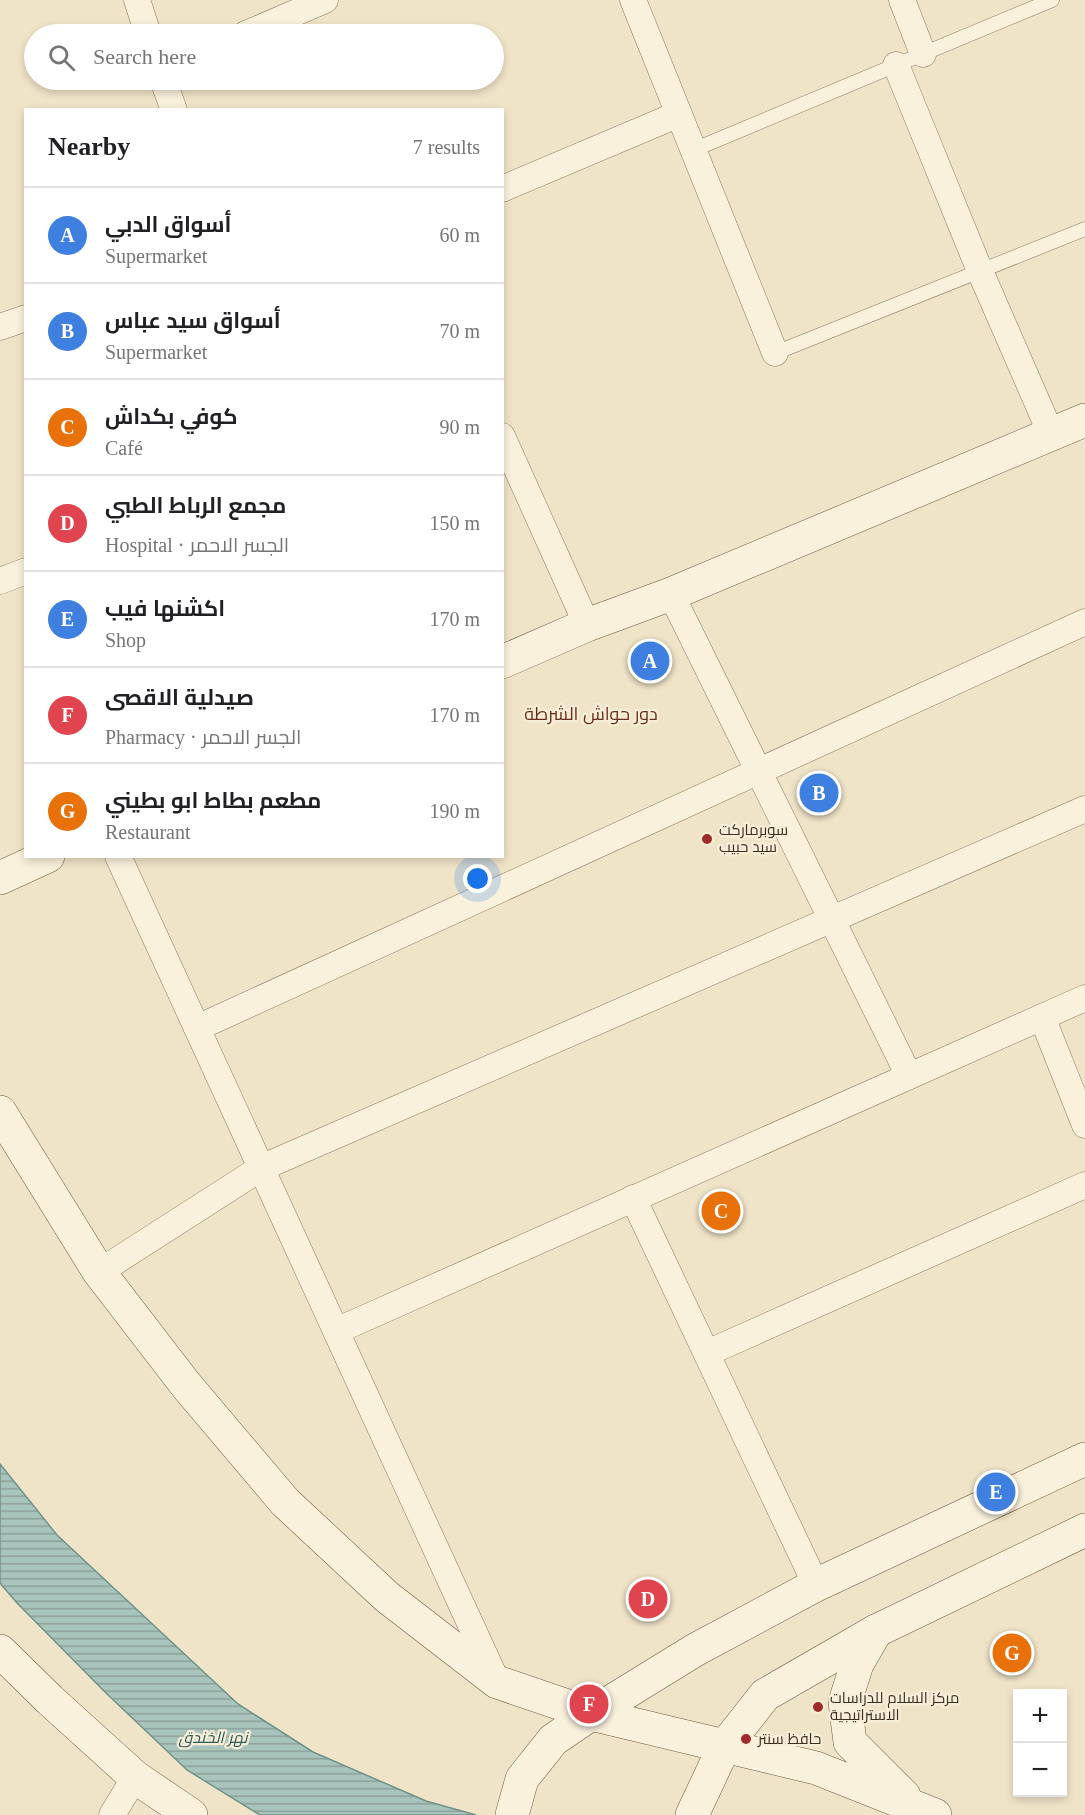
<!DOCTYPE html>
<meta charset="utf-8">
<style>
:root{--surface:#fff;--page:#f2f2f2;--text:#202124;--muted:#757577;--line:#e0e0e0;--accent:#111827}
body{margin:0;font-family:"Times New Roman",Cairo,serif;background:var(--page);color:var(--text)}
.controls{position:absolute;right:18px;bottom:18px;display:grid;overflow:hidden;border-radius:0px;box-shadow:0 3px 9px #0003}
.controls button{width:54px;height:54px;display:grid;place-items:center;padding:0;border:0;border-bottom:2px solid var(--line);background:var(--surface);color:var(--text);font:30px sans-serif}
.you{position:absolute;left:478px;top:879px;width:21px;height:21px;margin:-15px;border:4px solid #fff;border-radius:50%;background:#1a73e8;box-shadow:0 0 0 9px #1a73e833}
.badge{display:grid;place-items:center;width:39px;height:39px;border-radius:50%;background:var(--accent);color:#fff;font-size:20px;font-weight:700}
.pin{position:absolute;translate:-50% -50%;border:3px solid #fff;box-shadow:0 2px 6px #0006}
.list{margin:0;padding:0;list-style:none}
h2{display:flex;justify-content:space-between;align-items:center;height:78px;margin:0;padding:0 24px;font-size:26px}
h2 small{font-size:20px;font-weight:400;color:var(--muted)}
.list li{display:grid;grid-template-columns:39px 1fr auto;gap:18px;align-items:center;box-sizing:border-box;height:96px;padding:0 24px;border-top:2px solid var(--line)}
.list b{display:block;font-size:22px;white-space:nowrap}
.list p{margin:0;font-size:20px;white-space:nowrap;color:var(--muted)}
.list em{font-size:20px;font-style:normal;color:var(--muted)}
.icon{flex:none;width:33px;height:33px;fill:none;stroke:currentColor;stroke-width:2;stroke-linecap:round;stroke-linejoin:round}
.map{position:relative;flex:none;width:1085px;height:1815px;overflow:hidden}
.search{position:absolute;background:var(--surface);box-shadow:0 3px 9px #0003;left:24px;top:24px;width:480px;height:66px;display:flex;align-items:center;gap:15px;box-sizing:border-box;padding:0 21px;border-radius:33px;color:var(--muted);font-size:22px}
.panel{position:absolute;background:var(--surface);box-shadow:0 3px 9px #0003;left:24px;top:108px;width:480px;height:750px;border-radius:0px}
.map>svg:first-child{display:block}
.water{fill:url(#water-rules);stroke:#6f938a;stroke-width:1.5}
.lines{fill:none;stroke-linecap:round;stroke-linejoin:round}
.lane-casing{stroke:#8d765c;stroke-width:15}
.street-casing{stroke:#8d765c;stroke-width:27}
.secondary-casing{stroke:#6f573f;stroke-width:34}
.lane{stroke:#faf1dc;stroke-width:14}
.street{stroke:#faf1dc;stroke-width:26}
.secondary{stroke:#faf1dc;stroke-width:33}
.poi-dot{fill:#9e2a2b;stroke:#f7eed8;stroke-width:2}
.labels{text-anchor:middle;stroke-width:4.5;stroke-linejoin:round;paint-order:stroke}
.poi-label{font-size:15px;fill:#3d2e20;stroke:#f7eed8;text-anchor:start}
.water-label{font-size:16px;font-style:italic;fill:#2f5d5a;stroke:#f7eed8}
.quarter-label{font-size:18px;fill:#6b2e1e;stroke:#f7eed8}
</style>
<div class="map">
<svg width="1085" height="1815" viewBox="0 0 1085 1815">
<defs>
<pattern id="water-rules" width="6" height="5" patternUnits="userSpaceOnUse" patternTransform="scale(1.5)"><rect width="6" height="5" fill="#a9c4bc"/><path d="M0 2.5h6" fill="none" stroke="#8ba098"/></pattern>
</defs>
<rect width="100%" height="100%" fill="#f0e4c8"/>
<path class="water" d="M0,1464l57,71 181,169 75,48 113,49 50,14h-216l-73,-45 -81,-77 -89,-90 -17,-20z"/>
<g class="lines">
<g class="lane-casing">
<g id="lane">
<path d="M693,150l359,-150"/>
<path d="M775,353l310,-124"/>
</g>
</g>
<g class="street-casing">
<g id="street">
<path d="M137,0l11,34"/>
<path d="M633,0l142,353"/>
<path d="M902,0l21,54"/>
<path d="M246,34l79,-34"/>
<path d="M896,65l84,206 71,163"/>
<path d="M163,80l11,30"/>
<path d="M502,189l177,-75"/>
<path d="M0,327l26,-9"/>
<path d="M502,436l85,189"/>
<path d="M0,581l26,-10"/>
<path d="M671,594l238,482"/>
<path d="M118,856l379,826"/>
<path d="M1042,1017l43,108"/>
<path d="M197,1028l888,-406"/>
<path d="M633,1198l183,387"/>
<path d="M99,1272l162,-104 824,-359"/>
<path d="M336,1331l749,-333"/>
<path d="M707,1353l378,-168"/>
<path d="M112,1815l23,-38"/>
</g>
</g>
<g class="secondary-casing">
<g id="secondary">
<path d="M502,662l85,-37 84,-31 414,-174"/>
<path d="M0,878l48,-22"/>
<path d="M0,1112l99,160 87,113 99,117 102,95 110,85 94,32 225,54 119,47"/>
<path d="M876,1631l-19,33 -12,38 5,40 54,54"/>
<path d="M0,1651l50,49 85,77 56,38"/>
<path d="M512,1815l10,-36 31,-39 38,-26 104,-64 121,-65 269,-126"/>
<path d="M692,1815l32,-68 41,-52 111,-64 209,-101"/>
</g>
</g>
<use href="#lane" class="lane"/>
<use href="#street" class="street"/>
<use href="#secondary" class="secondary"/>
</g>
<g class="poi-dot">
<circle cx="707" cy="839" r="6"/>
<circle cx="818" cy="1707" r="6"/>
<circle cx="746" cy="1739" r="6"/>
</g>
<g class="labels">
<g class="poi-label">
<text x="719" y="835">سوبرماركت<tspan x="719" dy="17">سيد حبيب</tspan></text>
<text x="830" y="1703">مركز السلام للدراسات<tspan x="830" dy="17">الاستراتيجية</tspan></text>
<text x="758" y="1744">حافظ سنتر</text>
</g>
<g class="water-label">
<text x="213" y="1743">نهر الخندق</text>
</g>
<g class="quarter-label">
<text x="591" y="720">دور حواش الشرطة</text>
</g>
</g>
</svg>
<div class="controls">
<button>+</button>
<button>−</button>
</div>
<div class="you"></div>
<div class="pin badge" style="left:650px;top:661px;background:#3f7fe0">A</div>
<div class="pin badge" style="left:819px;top:793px;background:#3f7fe0">B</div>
<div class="pin badge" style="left:721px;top:1211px;background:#e8710a">C</div>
<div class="pin badge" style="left:648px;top:1599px;background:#e0444e">D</div>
<div class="pin badge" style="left:996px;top:1492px;background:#3f7fe0">E</div>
<div class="pin badge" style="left:589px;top:1704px;background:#e0444e">F</div>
<div class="pin badge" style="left:1012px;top:1653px;background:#e8710a">G</div>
<div class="search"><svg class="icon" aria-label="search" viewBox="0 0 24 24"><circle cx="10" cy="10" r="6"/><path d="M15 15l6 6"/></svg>Search here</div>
<section class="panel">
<h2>Nearby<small>7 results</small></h2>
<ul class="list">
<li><span class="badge" style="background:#3f7fe0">A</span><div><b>أسواق الدبي</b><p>Supermarket</p></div><em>60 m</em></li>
<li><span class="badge" style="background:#3f7fe0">B</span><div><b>أسواق سيد عباس</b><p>Supermarket</p></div><em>70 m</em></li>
<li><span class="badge" style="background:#e8710a">C</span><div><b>كوفي بكداش</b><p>Café</p></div><em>90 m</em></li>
<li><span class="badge" style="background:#e0444e">D</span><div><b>مجمع الرباط الطبي</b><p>Hospital · الجسر الاحمر</p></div><em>150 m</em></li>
<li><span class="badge" style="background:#3f7fe0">E</span><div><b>اكشنها فيب</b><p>Shop</p></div><em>170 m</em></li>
<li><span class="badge" style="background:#e0444e">F</span><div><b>صيدلية الاقصى</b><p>Pharmacy · الجسر الاحمر</p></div><em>170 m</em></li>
<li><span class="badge" style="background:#e8710a">G</span><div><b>مطعم بطاط ابو بطيني</b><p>Restaurant</p></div><em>190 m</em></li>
</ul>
</section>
</div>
